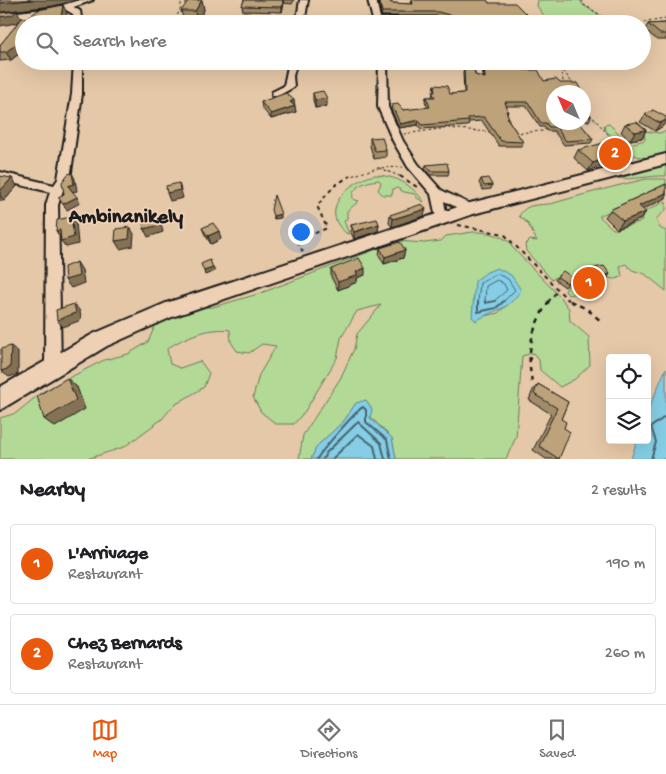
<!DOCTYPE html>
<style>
:root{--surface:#fff;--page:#f2f2f2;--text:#202124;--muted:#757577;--line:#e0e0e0;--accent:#ea580c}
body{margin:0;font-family:"Gochi Hand",sans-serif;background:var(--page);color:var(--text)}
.controls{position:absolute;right:15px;bottom:15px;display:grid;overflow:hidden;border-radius:5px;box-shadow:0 5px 20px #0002}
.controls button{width:45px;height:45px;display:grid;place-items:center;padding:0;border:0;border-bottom:1px solid var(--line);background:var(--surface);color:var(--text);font:25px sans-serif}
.compass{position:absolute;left:546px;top:85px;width:45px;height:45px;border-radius:50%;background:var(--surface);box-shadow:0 5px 20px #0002;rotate:316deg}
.you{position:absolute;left:300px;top:231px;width:18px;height:18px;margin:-12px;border:4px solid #fff;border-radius:50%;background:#1a73e8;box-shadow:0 0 0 8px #1a73e833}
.badge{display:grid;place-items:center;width:32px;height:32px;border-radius:50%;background:var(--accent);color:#fff;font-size:16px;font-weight:700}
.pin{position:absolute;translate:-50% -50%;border:2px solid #fff;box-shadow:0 1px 5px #0006}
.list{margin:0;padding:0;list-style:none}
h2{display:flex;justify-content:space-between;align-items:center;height:65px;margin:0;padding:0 20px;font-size:21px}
h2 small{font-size:16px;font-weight:400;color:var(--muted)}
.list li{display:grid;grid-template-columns:32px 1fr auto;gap:15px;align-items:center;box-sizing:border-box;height:80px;margin:0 10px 10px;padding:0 10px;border:1px solid var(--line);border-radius:5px}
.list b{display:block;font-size:19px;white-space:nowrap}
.list p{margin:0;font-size:16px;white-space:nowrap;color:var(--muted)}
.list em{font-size:16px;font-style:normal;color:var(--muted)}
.icon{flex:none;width:28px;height:28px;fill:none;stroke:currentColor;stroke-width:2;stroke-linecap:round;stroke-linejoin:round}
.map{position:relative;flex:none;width:666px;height:459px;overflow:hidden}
.search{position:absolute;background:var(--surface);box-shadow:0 5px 20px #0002;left:15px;right:15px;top:15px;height:55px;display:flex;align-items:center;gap:12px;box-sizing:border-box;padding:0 18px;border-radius:28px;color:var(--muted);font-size:19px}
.sheet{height:245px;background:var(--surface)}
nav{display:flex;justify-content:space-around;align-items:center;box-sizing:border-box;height:70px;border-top:1px solid var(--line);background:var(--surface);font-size:14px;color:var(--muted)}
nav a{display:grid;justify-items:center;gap:2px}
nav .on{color:var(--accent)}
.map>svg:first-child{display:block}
.built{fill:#d5ba97}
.green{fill:#b2d996;stroke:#677a59;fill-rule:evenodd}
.water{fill:#85cee6;stroke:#5b8795}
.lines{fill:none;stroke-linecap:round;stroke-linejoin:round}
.shore-far1{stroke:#46636d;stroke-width:1}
.shore{stroke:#46636d;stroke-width:2}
.minor-casing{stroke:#1c1c1c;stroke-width:4}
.major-casing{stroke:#1c1c1c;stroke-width:4}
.path-far2{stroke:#1c1c1c;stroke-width:1;stroke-dasharray:2.5 2.5;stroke-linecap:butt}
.path-far1{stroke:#1c1c1c;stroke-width:2;stroke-dasharray:4 4;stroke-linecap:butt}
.path{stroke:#1c1c1c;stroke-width:2.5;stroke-dasharray:5 5;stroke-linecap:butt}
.minor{fill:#eed1b5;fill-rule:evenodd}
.major{fill:#eed1b5;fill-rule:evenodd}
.wall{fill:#a38c69;stroke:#1c1c1c}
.shaded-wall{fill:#857255;stroke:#1c1c1c}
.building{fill:#bea37a;stroke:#1c1c1c}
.labels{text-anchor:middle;stroke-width:4;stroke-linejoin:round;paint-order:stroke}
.district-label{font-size:21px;font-weight:bold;fill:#1c1c1c;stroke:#eed1b5}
</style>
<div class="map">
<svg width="666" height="459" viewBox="0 0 666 459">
<rect width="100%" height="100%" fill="#e5c8a7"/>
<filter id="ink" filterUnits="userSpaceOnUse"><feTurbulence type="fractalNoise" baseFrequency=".02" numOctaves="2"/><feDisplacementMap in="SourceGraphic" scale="10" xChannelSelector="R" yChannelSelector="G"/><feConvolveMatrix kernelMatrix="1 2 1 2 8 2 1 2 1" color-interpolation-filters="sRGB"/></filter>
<g filter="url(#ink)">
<path class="built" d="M277,0l24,1 -3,15h-23z"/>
<g class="green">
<path d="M538,0h42l3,5 16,10 2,6 -8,-2 -6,4h-38l-12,-17z"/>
<path d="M609,124l21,20 15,-4 -1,-9 15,2 7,-2v23c-34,10 -38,-3 -61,-24l-1,-5z"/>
<path d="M666,164v12c-13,-1 -39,5 -47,2z"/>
<path d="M375,175c22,1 36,9 49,27l-7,-4 -2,-4 -11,-2 -7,-4 -4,1 -1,6h-9l-5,-5 3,-7 -2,-3c-11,1 -29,6 -26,19l6,2 -12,10v8l-3,2 5,13 -3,-1c-29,-23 4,-53 29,-58z"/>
<path d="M646,179h20v8l-67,29 14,13h4l25,-8 -1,-5 3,-4 22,-11v9l-10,9 4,9 6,3v60l-21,-17 -13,-4 -6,-6 -6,2 2,10c-9,7 -15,0 -23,-2 -6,-2 -19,3 -26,5l7,9 -1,5 -11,2 -3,-4 6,-11 -11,-6 -8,6 -26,-29 -1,-6 5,-5 7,1 -9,-17 -9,-8c3,-5 6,-8 12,-10 7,-2 16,-1 23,-3 30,-9 61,-17 92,-24z"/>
<path d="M473,232c15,0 26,2 38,11l1,4 50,52 7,10 1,12 19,16 1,28 -15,14 -15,8 -20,-17 -1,-10 -6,-7 -11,3 -6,81 -10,22h-110l-4,-21 -36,-35 -12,18 -27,25 -6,13h-12l4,-24 37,-56 14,-30 3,-15 24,-29 -24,6 -16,27 -4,20 -32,53 -11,13h-18l-15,-12 -8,-15 6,-22 17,-29 -14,-2 -13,9 -12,-2 -6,-9 -1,-12c-20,-3 -47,7 -63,19l3,15 10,4 20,-7 9,12 -5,14 -31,19 -11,13 -38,28 -37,12h-87v-41l16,-5 26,-21 21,-11 41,-21 24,-6 20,-12 9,-21 22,-14h34l45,-13 140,-53 26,2 17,-2 5,-5zM474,295l42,2 -18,16 -14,3 -11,-17z"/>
</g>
<g class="water">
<path d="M497,268l14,7 10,15c-15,23 -26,18 -45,31l-4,-4 3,-36 12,-9z"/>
<path d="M666,368v91h-35l6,-19h10v-27z"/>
<path d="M366,400l6,9 -2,9 22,20 4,21h-85l6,-13 27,-25 12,-18z"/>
</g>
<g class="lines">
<g class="shore-far1">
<path d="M478,302l2,-19 17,-9 11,5 7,11 -12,12"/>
<path d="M485,302l1,-16 11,-6 7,4 3,6 -14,12"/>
</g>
<g class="shore">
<path d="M478,301v11l18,-4 8,-7"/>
<path d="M485,301v2l10,-2"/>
<path d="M317,459c3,-7 41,-50 46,-52l3,3v12l21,18 4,19"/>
<path d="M323,459l3,-6 32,-31 23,21 4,16"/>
<path d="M332,459l26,-25 16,12 3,13"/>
<path d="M651,459l5,-17 -5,-15 15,-11"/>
</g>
<g class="minor-casing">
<g id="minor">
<path d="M300,0h8l-4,24h-8z"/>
<path d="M368,0h8l4,18h57l22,6h-85z"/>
<path d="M66,6h6l8,5 2,13h-8l-1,-10 -7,-4z"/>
<path d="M74,61h8v33l-12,85 -7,11 -5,15 3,163 -2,5 -6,3 -6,-3 -2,-5 1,-163 4,-13 -50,-12v-8l54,13 4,-6 14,-85z"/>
<path d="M289,61h8l-4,15 1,11 -16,9h-6v-4l12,-6z"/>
<path d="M379,61h8l1,46 15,34 15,23 23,26 33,16 2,3 -2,3h-8l-22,-11 3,18 -6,5 -4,-2 -6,-28 -23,-27 -15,-26 -15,-34z"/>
<path d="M473,61h8l2,20 -7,-2z"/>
</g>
</g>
<g class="major-casing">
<g id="major">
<path d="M79,0h14l-39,14 -54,6v-6l53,-6z"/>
<path d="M666,154v10l-193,50 -301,103 -65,29 -107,64v-23l93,-53 73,-31 304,-100z"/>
</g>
</g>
<g class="path-far2">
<path d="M582,0l2,5 17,10 2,9"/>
<path d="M311,18l57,1"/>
<path d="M173,24l8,-16v-8"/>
<path d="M634,24l32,-5"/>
<path d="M566,61v3h-8l16,21"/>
<path d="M560,69l4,15"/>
<path d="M590,114l25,28"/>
<path d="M515,133l28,-2 3,-3"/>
<path d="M404,134l43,-6 43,4"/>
<path d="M626,151l9,5"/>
<path d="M379,168l23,9"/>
<path d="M348,177l29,-9 26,-1"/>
</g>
<g class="path-far1">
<path d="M400,176l17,11"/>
<path d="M458,225l46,9 63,65 6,3"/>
<path d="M303,252l-6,-11 30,-13 -10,-22 17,-20 16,-10"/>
<path d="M548,302l10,-12"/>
</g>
<g class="path">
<path d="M570,301l17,8 15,13"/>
<path d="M532,382c-6,-31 0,-56 17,-81"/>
</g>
<use href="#minor" class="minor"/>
<use href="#major" class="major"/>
</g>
<g class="wall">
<path d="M202,0l2,10 -7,11h-13l-3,-10z"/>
<path d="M244,0h50l-2,4 -8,-1 -2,9 -39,-1 -1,-5z"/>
<path d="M378,0h11l2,3 21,1 -1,-4h76l2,3 40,14 -2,4 -43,3h-35l1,-2h9l-22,-6h-55z"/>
<path d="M17,11l4,8 46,-6 -43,11v26l-13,10 -11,1v-16l20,-24 -4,2z"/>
<path d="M666,23v17h-9l-12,-10 3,-6z"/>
<path d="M47,61h11l-4,7 -5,-3z"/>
<path d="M405,61h42v3h-19l-1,-3 -21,2z"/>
<path d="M463,61h10l2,14 9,3 -2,-17h38l4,9 20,11 49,58 -2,4 -27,2 -10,-14h-7l-3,-4h-4l-14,-21h-20l2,5 -1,3 2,4v3l14,21 -1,4h-23l-17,-25 -13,1 -1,4 -47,3 -3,-4 -19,3 -8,-19 1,-4 11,5 25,-2 -3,-7 1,-4h6l2,-12 16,9 14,-1 -1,-20 1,-4z"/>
<path d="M313,93l14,13 -12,2 -2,-8z"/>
<path d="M584,101l5,7 -1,2 3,7 -2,4h-5z"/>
<path d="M261,102l33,4 2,6 -25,7 -9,-11z"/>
<path d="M653,110l10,16 -8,5 -15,-9 5,-7z"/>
<path d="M625,124l21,6 -4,8 -12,2 -9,-8z"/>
<path d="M370,138l16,12v7l-12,2 -4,-13z"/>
<path d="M631,149l-5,7 -38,15 -14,-13 4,-8z"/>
<path d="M426,165l23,6 -1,4h-18l-5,-6z"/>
<path d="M0,177l12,1 5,8 -13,15 -4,-1z"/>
<path d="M481,179l11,6 -1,4 -8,1 -4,-7z"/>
<path d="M666,184v14l-23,11 -2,10 -24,10 -12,-12 5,-7z"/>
<path d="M390,215l34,1 -32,11 -3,-4z"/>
<path d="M379,224l-1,7 -24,8 -3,-6v-8z"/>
<path d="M202,228l19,11 -10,5 -6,-9z"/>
<path d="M380,248l25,2 -2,8 -19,6 -5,-9z"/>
<path d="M331,269l34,6 -8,3v4l-19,8 -7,-13z"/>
<path d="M579,271l26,11 -25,5 -6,-8z"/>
<path d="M557,277l13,4 -5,6 -10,-7z"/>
<path d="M538,384l30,18 -7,17 3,9 -5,31h-13l-13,-9 18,-36 -22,-14 4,-10z"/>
</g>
<g class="shaded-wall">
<path d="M24,0h54l-25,6 -53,6v-9z"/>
<path d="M202,0l2,10 -7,11 -2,-10z"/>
<path d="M283,0l1,3 -2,9v-5z"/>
<path d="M63,5l4,8 -2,11h-5z"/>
<path d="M17,11l5,8 -6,4 -16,3v-9z"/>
<path d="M24,38v12l-13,10 -5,-8z"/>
<path d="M51,61h7l-4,7z"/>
<path d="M327,98v8l-12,2v-8z"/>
<path d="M294,100l1,6 -5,-4z"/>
<path d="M295,106l1,6 -25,7v-5z"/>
<path d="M419,120l-1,5 -19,3 1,-4z"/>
<path d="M666,120v2l-3,4 -8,5 5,-8z"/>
<path d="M646,130l-4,8 -12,2 5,-8z"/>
<path d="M631,149l-5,7 -38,15 5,-8z"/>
<path d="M72,173l3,6 2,12 -5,1 -4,-6z"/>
<path d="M12,178l5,8 -13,15 -4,-6v-4z"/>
<path d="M179,183l4,15 -13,3 -3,-8z"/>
<path d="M666,193v5l-32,16 5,-8z"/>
<path d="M77,197l3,6 -13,7 -4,-6z"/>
<path d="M426,209l-2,7 -32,11 1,-8z"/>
<path d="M646,212l-5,7 -24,10 6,-8z"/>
<path d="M157,213l3,7 3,12 -15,5 -4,-8z"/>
<path d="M281,214v4l-7,1 -1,-3z"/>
<path d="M71,217l5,6 2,21 -12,3 -5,-6z"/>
<path d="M379,224l-1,7 -24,8v-7z"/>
<path d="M130,227l4,7 -1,12 -13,3 -5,-8z"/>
<path d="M60,230l5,6 -5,1 -4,-6z"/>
<path d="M219,231l2,8 -10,5 -3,-8z"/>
<path d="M405,250l-2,8 -19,6 1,-7z"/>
<path d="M77,262l5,8 2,13 -13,5 -6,-8z"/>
<path d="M213,268l2,3 -10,4 -1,-4z"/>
<path d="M365,268v7l-8,3v4l-19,8v-8l18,-10z"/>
<path d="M610,274l-5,8 -25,5 5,-7z"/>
<path d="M74,304l6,7 1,9 -18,7 -6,-7z"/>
<path d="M11,346l7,6v22l-9,3 -8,-6z"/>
<path d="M67,378l10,9 8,22 -30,18 -11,-8z"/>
</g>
<g class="building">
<path d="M0,0h31l-31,3z"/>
<path d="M202,0l-7,11h-14l7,-10z"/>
<path d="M244,0h39l-1,7 -40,-1z"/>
<path d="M379,0h10l2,3 22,1 -1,-4h75l2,3h26l14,14 -44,3 -1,4h-34v-2h10v-4l-22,-6h-56z"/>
<path d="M63,5l-3,19h-36v14l-18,14h-6v-7l22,-27h5l11,-8z"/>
<path d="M17,11l-5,4 -12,2v-4z"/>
<rect x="383" y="22" width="59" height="2"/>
<path d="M666,23v11h-6l-12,-10z"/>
<path d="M465,61h8l2,14 10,3 -1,-17h36l4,9h14l6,11 12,-2 4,4h17l5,9h-28v30h25l14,17 -27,2 -10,-14h-7l-3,-4h-5l-13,-21h-23l3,9h-2l3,7h-2l16,24 -22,-1 -17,-24 -16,1 1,3 -47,4 -3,-5 -19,4 -8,-19 6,-1 5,6 27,-3 -4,-10h9l-3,-5h3l-1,-7 13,1 3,8 15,-1 -1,-24h2z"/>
<path d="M323,91l4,7 -12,2 -2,-7z"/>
<path d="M286,93l8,7 -4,2 5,4 -24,8 -10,-12z"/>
<path d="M584,101l5,7h-2l4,9 -7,-1z"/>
<path d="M653,110l13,7v3l-6,3 -15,-8z"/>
<path d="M637,122l9,8 -11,2 -10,-8z"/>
<path d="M382,137l4,13 -11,1 -5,-13z"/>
<path d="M618,139l13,10 -38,14 -15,-13z"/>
<path d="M447,163l2,8h-18l-5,-6z"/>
<path d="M72,173l2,11 -6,2 9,11 -14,7 -5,-7 6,-3 -2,-12 6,-8z"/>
<path d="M0,176l12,2 -12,13z"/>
<path d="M488,178l4,7 -8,1 -3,-7z"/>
<path d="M179,183l1,7 -13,3 -1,-7z"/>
<path d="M666,184v9l-27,13 7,6 -23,9 -13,-11z"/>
<path d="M274,195l7,19 -8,2 -2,-6z"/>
<path d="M422,204l4,5 -33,10 -3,-4z"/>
<path d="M157,213l3,12 -16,4 -2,-12z"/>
<path d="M71,217l3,20 -13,4 -1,-11 -4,1 1,-11z"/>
<path d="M377,219l2,5 -25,8 -3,-7z"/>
<path d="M213,223l6,8 -11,5 -6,-8z"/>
<path d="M130,227l-1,12 -14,2 1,-12z"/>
<path d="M400,242l5,8 -20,7 -5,-9z"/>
<path d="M359,258l6,10 -9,4 2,3 -20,7 -7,-13z"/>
<path d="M210,260l3,8 -9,3 -3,-7z"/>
<path d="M77,262l2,14 -14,4 -1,-13z"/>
<path d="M604,266l6,8 -25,6 -6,-9z"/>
<path d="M563,271l10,7 -6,5 -10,-6z"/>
<path d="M74,304l2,9 -19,7 -1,-10z"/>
<path d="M11,346l-1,22 -9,3v-22z"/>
<path d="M67,378l9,22 -32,19 -7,-23z"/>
<path d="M538,384l30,18 -7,17 5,3 -2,6 6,4 -11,27 -20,-13 18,-38 -23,-14z"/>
</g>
</g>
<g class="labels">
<g class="district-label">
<text x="126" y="222">Ambinanikely</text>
</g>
</g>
</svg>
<div class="controls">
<button><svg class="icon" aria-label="locate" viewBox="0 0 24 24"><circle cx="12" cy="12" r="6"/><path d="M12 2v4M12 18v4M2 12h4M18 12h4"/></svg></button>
<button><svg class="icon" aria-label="layers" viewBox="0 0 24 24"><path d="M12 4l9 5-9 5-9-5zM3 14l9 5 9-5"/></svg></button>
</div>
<svg class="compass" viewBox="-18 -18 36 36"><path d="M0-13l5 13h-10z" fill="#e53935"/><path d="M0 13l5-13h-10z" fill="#757577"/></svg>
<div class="you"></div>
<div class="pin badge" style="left:589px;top:283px">1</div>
<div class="pin badge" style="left:615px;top:154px">2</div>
<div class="search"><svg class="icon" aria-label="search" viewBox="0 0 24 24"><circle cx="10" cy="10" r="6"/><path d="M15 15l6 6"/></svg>Search here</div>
</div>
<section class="sheet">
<h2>Nearby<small>2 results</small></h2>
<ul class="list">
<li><span class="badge">1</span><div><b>L'Arrivage</b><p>Restaurant</p></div><em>190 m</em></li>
<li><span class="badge">2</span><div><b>Chez Bernards</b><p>Restaurant</p></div><em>260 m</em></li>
</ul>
</section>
<nav>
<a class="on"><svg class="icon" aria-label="map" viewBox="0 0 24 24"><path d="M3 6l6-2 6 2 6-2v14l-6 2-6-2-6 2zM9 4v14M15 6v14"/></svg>Map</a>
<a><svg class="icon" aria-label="directions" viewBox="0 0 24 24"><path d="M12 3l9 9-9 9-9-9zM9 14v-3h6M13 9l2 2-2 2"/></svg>Directions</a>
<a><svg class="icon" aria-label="saved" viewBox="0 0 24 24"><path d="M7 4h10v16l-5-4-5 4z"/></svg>Saved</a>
</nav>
